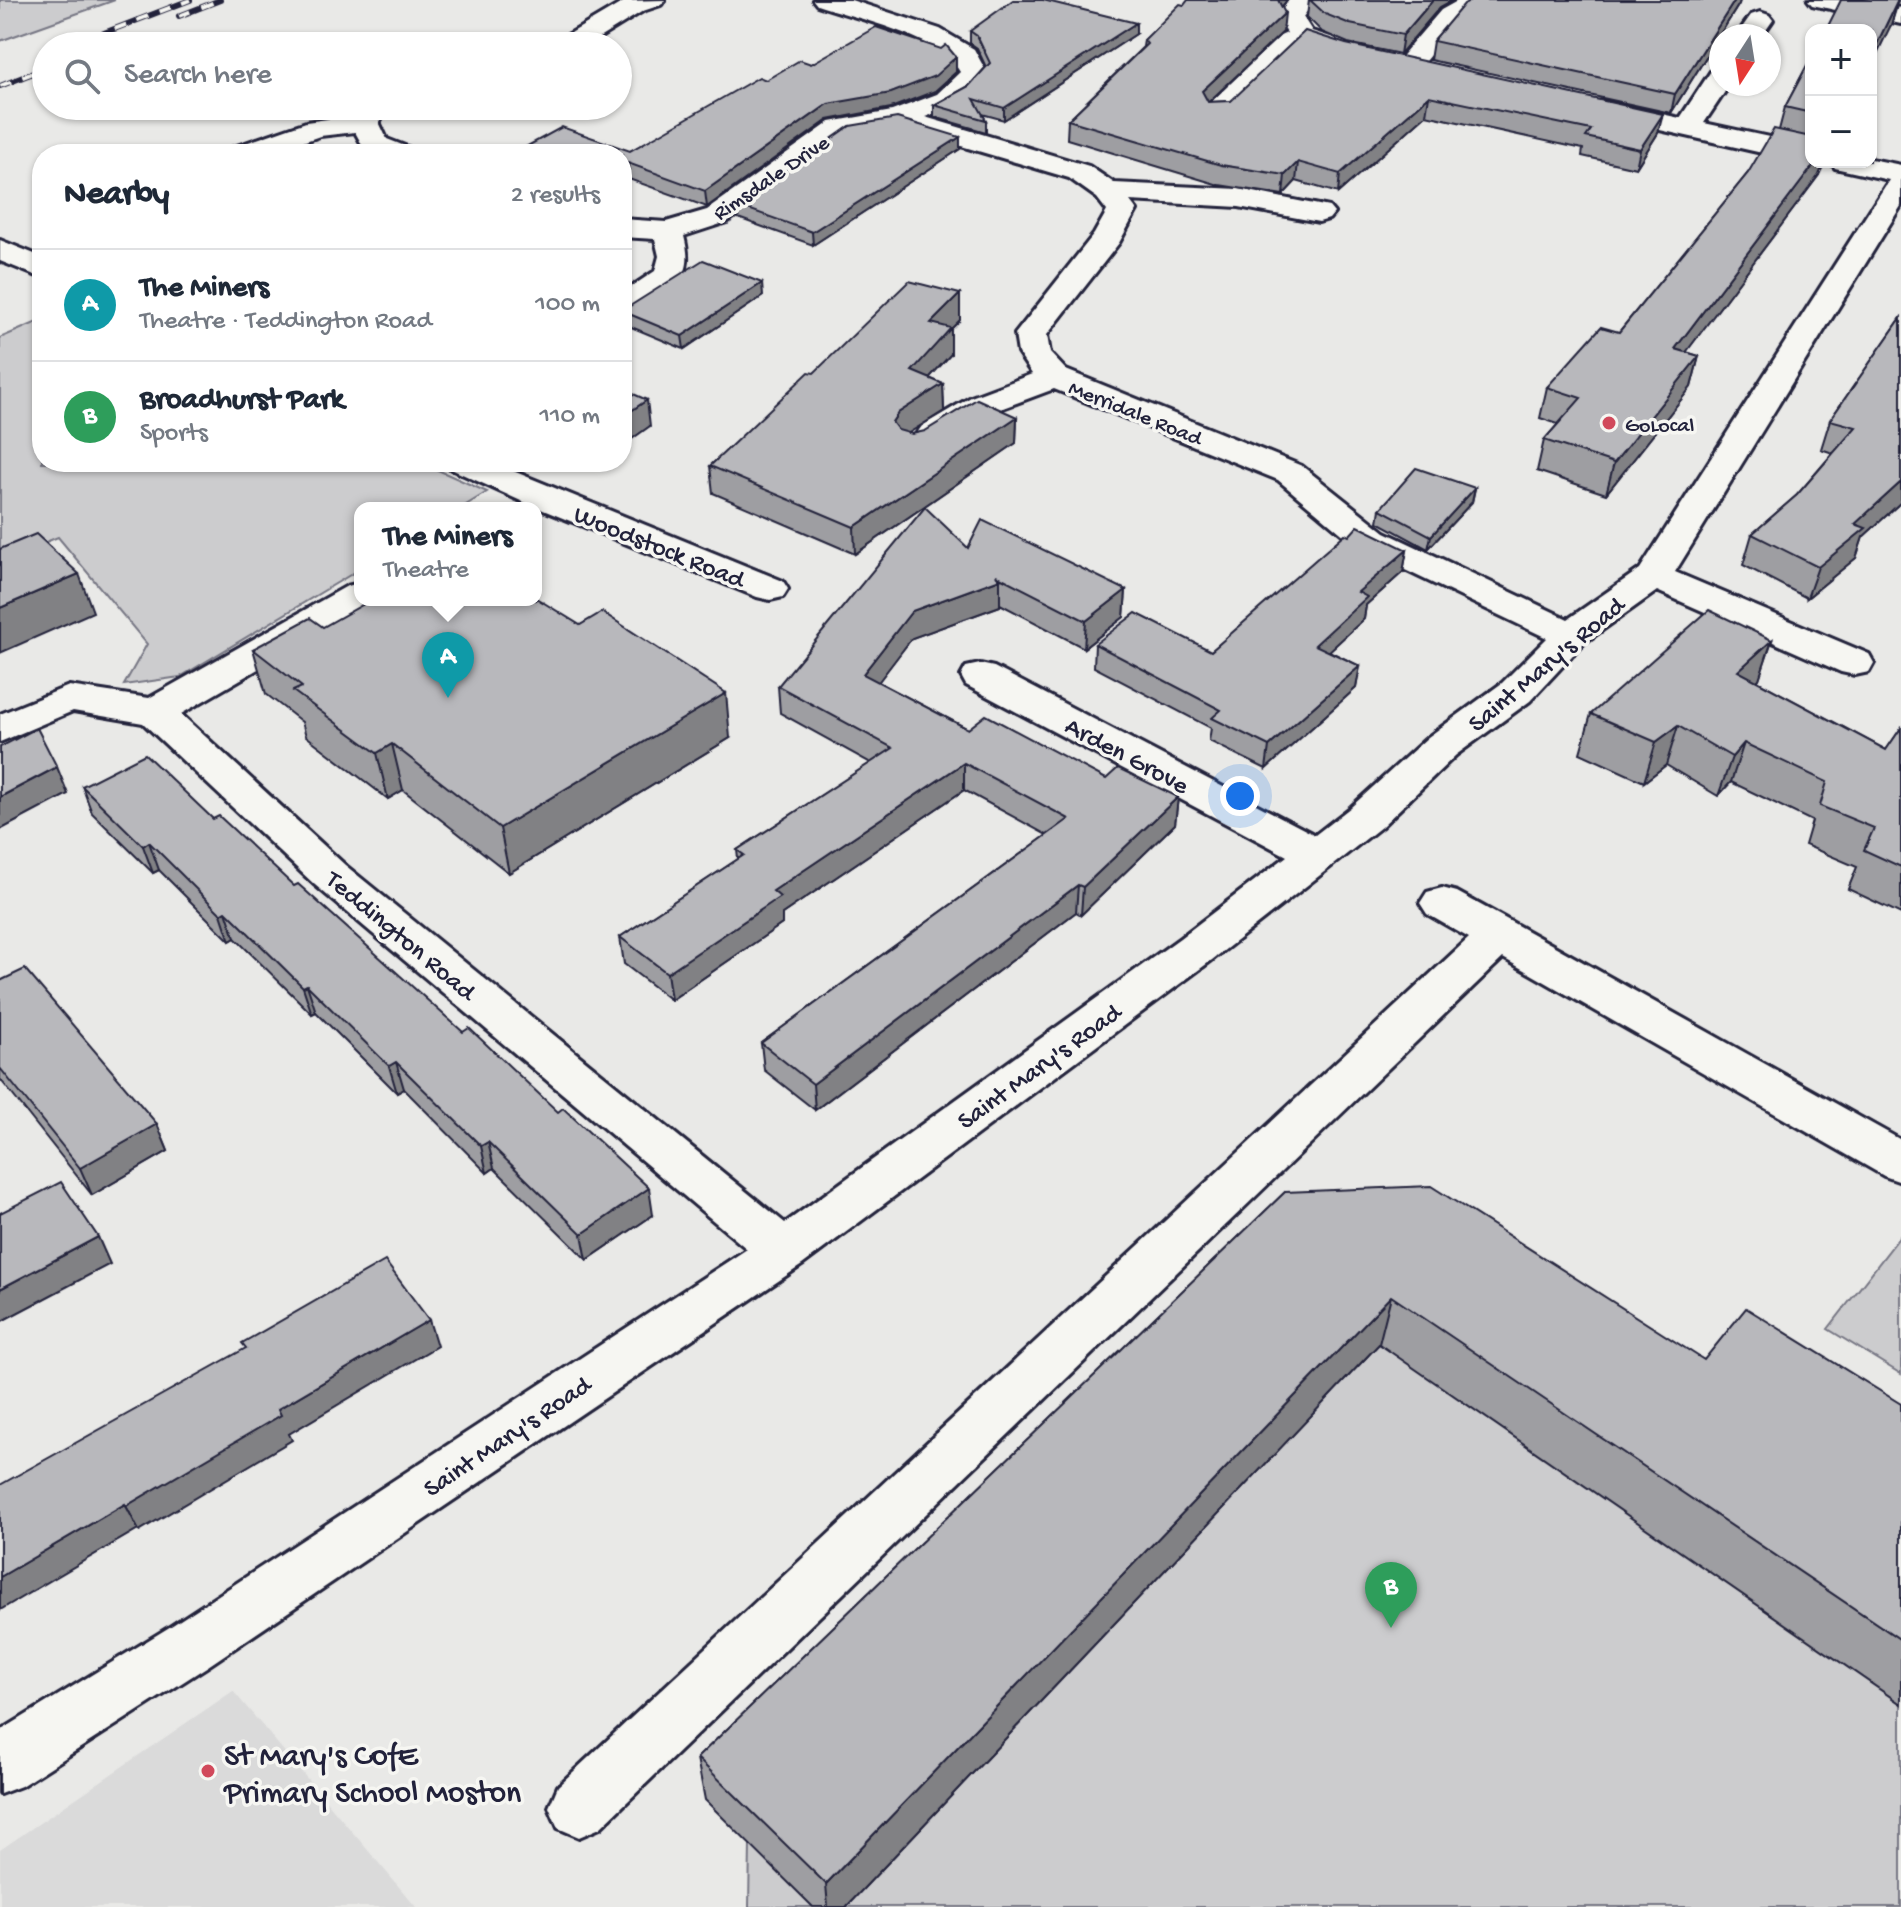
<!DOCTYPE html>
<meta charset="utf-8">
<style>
:root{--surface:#fff;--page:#f6f6f7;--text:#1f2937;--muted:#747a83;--line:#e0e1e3;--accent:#d1495b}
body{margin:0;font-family:"Gochi Hand",sans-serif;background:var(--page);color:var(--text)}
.controls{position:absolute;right:24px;top:24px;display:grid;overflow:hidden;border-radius:16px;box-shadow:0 2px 6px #0004}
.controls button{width:72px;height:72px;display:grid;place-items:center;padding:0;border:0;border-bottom:2px solid var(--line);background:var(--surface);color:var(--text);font:40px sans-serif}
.compass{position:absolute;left:1709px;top:24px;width:72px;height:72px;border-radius:50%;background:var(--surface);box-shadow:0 2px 6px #0004;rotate:192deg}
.you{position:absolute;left:1240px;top:796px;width:28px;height:28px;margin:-20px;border:6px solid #fff;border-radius:50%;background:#1a73e8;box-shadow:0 0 0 12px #1a73e833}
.badge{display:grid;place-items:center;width:52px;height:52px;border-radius:50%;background:var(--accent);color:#fff;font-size:26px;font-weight:700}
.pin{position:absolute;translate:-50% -66px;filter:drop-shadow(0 2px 4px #0008)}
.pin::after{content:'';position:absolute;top:42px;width:28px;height:24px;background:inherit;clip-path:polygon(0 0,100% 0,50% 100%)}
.popup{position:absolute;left:354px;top:502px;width:188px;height:104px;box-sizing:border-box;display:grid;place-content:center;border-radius:16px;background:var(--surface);filter:drop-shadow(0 2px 6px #0005);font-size:26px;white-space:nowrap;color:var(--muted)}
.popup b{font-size:30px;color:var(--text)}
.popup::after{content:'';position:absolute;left:50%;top:100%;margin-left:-16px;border:16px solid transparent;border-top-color:var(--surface)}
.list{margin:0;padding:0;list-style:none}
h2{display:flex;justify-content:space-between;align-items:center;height:104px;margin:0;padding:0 32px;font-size:34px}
h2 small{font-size:26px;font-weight:400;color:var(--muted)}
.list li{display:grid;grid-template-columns:52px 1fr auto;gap:24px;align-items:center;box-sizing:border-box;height:112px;padding:0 32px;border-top:2px solid var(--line)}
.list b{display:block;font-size:30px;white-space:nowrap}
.list p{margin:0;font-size:26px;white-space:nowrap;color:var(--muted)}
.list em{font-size:26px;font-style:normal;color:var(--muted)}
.icon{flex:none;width:44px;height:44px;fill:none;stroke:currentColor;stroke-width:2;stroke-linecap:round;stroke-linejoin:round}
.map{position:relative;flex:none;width:1901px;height:1907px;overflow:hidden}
.search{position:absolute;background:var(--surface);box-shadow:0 2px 6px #0004;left:32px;top:32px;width:600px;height:88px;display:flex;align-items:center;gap:20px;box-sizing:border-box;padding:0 28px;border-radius:44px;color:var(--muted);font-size:30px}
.panel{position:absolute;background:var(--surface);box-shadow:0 2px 6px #0004;left:32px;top:144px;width:600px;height:328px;border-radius:32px}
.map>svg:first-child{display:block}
.built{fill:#dadada}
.green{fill:#ccccce;stroke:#777784;stroke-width:2}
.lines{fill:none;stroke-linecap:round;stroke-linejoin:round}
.minor-casing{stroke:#22223b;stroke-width:6}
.minor{fill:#f6f6f2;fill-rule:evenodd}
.rail-casing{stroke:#22223b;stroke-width:6}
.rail{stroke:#f6f6f2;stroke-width:4;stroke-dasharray:12;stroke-linecap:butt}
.wall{fill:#9e9ea2;stroke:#22223b;stroke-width:2}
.shaded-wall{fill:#818184;stroke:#22223b;stroke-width:2}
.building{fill:#b8b8bc;stroke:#22223b;stroke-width:2}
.poi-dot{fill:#d1495b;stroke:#f6f6f2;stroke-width:3}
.labels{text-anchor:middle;stroke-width:7;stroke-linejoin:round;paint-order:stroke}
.far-street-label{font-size:22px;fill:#22223b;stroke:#f6f6f2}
.far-poi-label{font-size:22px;fill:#22223b;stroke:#f6f6f2;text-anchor:start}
.street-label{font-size:26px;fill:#22223b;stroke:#f6f6f2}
.near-poi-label{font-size:32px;fill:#22223b;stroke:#f6f6f2;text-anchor:start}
</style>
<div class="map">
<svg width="1901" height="1907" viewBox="0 0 1901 1907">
<rect width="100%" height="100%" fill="#e9e9e7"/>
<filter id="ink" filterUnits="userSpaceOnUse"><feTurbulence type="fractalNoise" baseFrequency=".0125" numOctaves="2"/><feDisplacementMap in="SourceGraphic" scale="16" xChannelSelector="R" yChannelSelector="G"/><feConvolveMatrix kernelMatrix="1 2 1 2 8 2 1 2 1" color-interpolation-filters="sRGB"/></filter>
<g filter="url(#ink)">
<path class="built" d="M233,1691l183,216h-416v-57z"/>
<g class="green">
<path d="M0,0h115l-115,41z"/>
<path d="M42,320v142h378l67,30 -26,16h-101v61l-180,108 -56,8 23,-41 -89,-107 -58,24v-223z"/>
<path d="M1901,1235v139l-73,-45z"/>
<path d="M1276,1241l407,167 218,22v477h-1152l1,-63z"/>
</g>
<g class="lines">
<g class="minor-casing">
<g id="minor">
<path d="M665,0l-4,5 -18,6 -57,35h-31l4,-6 66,-39z"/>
<path d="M813,0h38l89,29 34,20 13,24c-17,25 -34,34 -62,44l164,49 25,17 125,6 90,18 5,6 -5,6 -10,3 -80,-15 -109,-6 7,9 -18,33 -72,92 3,18 16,17 236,96 83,66 183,87 72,-50 249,-389 -54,-12 -4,-6h40v-3l30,6v41l-226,366 194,82 5,9 -5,9 -14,3 -14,-3 -184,-81 -73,52 -54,58 -74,54 -75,72 -48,38 -121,95 -410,305 -594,401 -187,120 -21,8v-63l168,-103 579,-379 -432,-364 -172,-162 -70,-12 -73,31v-28l69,-28 80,12 198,-112 13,-3v17l13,2 -192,112 164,151 440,358 395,-285 107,-82 -321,-171 -5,-9 5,-9 14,-3 14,3 321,168 36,-28 77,-70 74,-54 45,-45 -188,-90 -81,-68 -224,-91 -59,22 -49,29 -12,3 -12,-3 -5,-7 5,-7 49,-29 61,-23 -14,-21 -3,-19 79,-100 13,-23 -10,-13 -28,-20 -172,-51 -48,8 -122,87 -43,14c9,35 0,43 -28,62 -11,8 -21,15 -34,18v-23l33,-22 4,-15 -4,-17 -33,-2v-18l44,3 41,-12 123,-88 62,-11 45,-17 23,-22c-18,-36 -106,-54 -143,-67z"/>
<path d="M1289,0h26l-12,17 9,14 53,17 4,6 -4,6 -9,2 -53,-17 -76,73 -10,2 -10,-2 -4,-6 4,-6 73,-70 7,-3 -10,-16z"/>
<path d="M1459,0h32l-4,5 -28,15 -43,52h-18l-4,-6 4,-6 43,-50z"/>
<path d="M1808,0h51l42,8v16l-89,-19z"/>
<path d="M1760,12l9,3 4,5 -11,16h-26l15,-21z"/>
<path d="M1721,69v15h9l-26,39 107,23v16h6l-6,2 -209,-47 -10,-2 -4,-6 4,-6 10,-2 78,17 31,-47z"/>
<path d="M362,106h28l-11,16 8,17 23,9 4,6h-39l-10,-4 -10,-18 -35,4 -52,18h-41l4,-6 75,-26 50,-7z"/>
<path d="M0,240l42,17v21l-42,-17z"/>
<path d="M446,462h45l292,119 5,8 -5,8 -13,3 -13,-3 -236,-96 -70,-32z"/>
<path d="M1442,888l15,4 58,32 386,216v42l-17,-6 -381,-218 -903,870 -21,9 -21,-9 -9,-21 9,-21 911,-848 -42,-24 -7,-11 7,-11z"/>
</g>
</g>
<use href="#minor" class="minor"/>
<g class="rail-casing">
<g id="rail">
<path d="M179,16l41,-16"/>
<path d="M70,46l120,-46"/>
<path d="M0,86l46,-18"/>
</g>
</g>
<use href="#rail" class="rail"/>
</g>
<g class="wall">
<path d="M1309,0h144l-13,7 -40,47 -52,-11 -26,-11 -15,-15z"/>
<path d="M1471,0h269l-1,4 -68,109 -241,-53 3,-19z"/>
<path d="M1841,0h60v6h-4l-6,19z"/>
<path d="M1184,5l97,2 2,25 -74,70 22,-1 115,-57 312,89 -22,35 -54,-12 1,-7 -157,-34 -88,78 -42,-12 -13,14 -64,-10 -152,-46 1,-19 75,-73 1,-7z"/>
<path d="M970,31l166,3 -132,86 -22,-6 4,6v12l-52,-15v-12l35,-19 17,-19 -9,-19 -7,-5z"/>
<path d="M956,57v15l-21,19 -44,17 -63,12 -121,87 -78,-28 -7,4v-29l8,-3 136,-71 45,-16z"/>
<path d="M1811,58v104l8,13 -133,177 13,4 -8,31 -85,107 -69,-23 7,-31 14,-16 -18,-6 7,-31 72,-55 129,-159 31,-43 6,-23z"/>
<path d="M960,149l-147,96 -75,-27 -1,-13z"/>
<path d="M960,294v26l-9,9v25l-22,24 14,6 1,27 -36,22 4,1 105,-17 -1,26 -161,111 -142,-61 -3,-27 104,-93z"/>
<path d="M763,296l-79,53 -60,-25 -2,-13z"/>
<path d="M1901,318v184l-38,35 -7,21 -49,40 -64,-33 9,-31 45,-39 36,-42 -12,-4 9,-29z"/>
<path d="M1475,488l-3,14 -44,47 -50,-27 2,-13z"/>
<path d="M1349,536l58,14 -4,22 -37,33 -2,14 -35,32 31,15 -4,22 -90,81 -57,-28 2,-13 -117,-61 1,-23 116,7z"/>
<path d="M968,548l158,42 -2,27 -40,31 -84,-44v2l-88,32 -34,44 90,47 138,50 72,18 -3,27 -94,91 -5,-3 -261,198 -51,-40 -3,-27 286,-208 -83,-45 -182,124v10l-111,76 -47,-36 -4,-27 118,-78 -1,-9 134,-87 -91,-50 -2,-27z"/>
<path d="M323,627l407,111 -221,135 -106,-83 -15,9 -82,-63 -4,-14 -36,-28 -13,-45z"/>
<path d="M1772,640l-13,39 -2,2 129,69 15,-22v186l-53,-25 9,-22 -52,-22 7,-24 -81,-39 -13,14 -52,-31 -22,17 -64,-29 11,-39z"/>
<path d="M82,786l131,33 440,396 -66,45 -93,-92 -7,5 -83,-84 -7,4 -81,-81 -4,2 -77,-76 -5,3 -71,-71 -6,3 -61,-60z"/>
<path d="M0,981l157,143 11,27 -76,44 -92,-116z"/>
<path d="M1285,1192l419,168 197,44v300l-522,-360 -533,563h-33l-108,-107 -8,-42z"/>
</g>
<g class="shaded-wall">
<path d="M1276,0h11l-12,15z"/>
<path d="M1433,0h20l-13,7 -40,47 3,-19z"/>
<path d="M1735,0h5l-1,4 -68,109 4,-19z"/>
<path d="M1898,0l-7,25 -20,41v-10z"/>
<path d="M1285,13l-2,19 -83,78 2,-19z"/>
<path d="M1136,23v11l-132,86v-12z"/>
<path d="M956,57v15l-21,19 -44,17 -63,12 -121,87 -2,-16 123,-87z"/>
<path d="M1429,96l-3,19 -88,78 2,-19z"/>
<path d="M1663,114l-5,19 -22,35 4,-19z"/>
<path d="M960,137v12l-147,96 -1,-13z"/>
<path d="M1298,162l-2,19 -13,14 2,-20z"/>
<path d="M1816,162h9l-6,13 -153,204 9,-30z"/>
<path d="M628,163l1,16 -7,4v-17z"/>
<path d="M762,283l1,13 -79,53 -2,-13z"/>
<path d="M960,294v26l-9,9v25l-39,43v-26l19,-48z"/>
<path d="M1699,356l-8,31 -85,107 8,-31z"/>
<path d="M943,384l1,27 -45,28 -7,-17 6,-9z"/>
<path d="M647,400l3,26 -28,20v-29z"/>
<path d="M1017,417l-1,26 -161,111 -1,-27z"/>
<path d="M1901,482v20l-38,35 -7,21 -49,40 11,-31 37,-43z"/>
<path d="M1475,488l-3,14 -44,47 3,-13z"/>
<path d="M1407,550l-4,22 -37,33 -2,14 -52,48 3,-22 43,-53z"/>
<path d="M79,574l14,38 -93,41v-45z"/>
<path d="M1000,579v27l-88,32 -48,63 -1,-27 49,-63z"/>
<path d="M1126,590l-2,27 -40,31 2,-27z"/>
<path d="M1772,640l-13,39 -34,31 13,-39z"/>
<path d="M1360,666l-4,22 -90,81 3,-23z"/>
<path d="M726,693l4,45 -221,135 -9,-45z"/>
<path d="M1678,726l-12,39 -22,17 12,-40z"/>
<path d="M1744,743l-13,39 -13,14 14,-39z"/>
<path d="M392,744l11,46 -15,9 -11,-46z"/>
<path d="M964,763v27l-182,124v10l-111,76 -4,-27 106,-82z"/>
<path d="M57,767l11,27 -68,36v-33z"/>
<path d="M1178,797l-3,27 -94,91 2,-28z"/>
<path d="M149,842l10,28 -6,3 -10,-27z"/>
<path d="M1078,885l-2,27 -261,198 -2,-26z"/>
<path d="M226,911l9,27 -5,3 -9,-27z"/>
<path d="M307,985l9,27 -4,2 -9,-27z"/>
<path d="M396,1062l8,27 -7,4 -8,-27z"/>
<path d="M157,1124l11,27 -76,44 -12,-27z"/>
<path d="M488,1142l6,26 -7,5 -6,-27z"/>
<path d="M649,1188l4,27 -66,45 -5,-26z"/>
<path d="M98,1237l12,27 -110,58v-33z"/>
<path d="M1391,1296l-12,48 -533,563h-18l-2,-23z"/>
<path d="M429,1320l8,26 -148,88 3,6 -153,91 -13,-25 152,-97z"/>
<path d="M125,1504l13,25 -138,81v-33z"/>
</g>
<g class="building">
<path d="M1013,0h30l93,23 -132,85 -30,-9 12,21 -52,-15 35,-19 21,-23 -13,-27 -7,-5z"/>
<path d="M1188,0h90l7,13 -83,78 6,11 23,-1 74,-70 41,13 317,70 -23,35 -54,-12 5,-7 -162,-34 -89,78 -42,-12 -13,13 -64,-10 -153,-45 79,-76 -3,-4 36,-36 4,1z"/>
<path d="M1310,0h123l-30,35 -53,-11 -25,-10z"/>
<path d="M1471,0h264l-60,94 -242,-53 31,-37z"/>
<path d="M1841,0h57l-27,56v-26h-45z"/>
<path d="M876,27l65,22 5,-4 10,12 -21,19 -44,17 -63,11 -123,87 -77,-28 -6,3v-12h-109l49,-27 68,24 129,-74 7,3 34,-20 11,4z"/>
<path d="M1811,58v55l-26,-6z"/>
<path d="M897,118l63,19 -148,95 -75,-27 113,-79z"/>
<path d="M1774,129l37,8v25h5l-141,187 24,7 -85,107 -70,-23 37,-42 -34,-11 54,-60 18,5 129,-159z"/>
<path d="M703,260l59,23 -80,53 -60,-25z"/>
<path d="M909,281l51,13 -29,29 20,5 -39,43 31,13 -45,29 -6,9 6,8 14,4 13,-3 52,-32 40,18 -163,110 -144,-61 99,-94 5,1z"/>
<path d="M1901,318v164l-46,42 11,4 -48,39 -66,-33 45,-39 59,-68 -26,-7z"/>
<path d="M622,389l25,11 -25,17z"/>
<path d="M1416,468l59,20 -44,48 -51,-27z"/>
<path d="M925,507l43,41 14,-28 144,70 -40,31 -90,-46 4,4 -88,32 -49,63 105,55 18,-14 120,64 12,-11 60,29 -95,90 -5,-2 -265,199 -52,-41 308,-224 -105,-56 -191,128 7,6 -113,76 -47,-36 124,-82 -7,-5 156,-102 -115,-62z"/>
<path d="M1358,526l49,24 -49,42 9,5 -52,48 45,21 -91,80 -57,-28 9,-8 -126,-66 41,-31 75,38 134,-117 4,2z"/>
<path d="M36,534l43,40 -79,34v-59z"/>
<path d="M536,598l44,27 22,-13 124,81 -226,135 -108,-84 -15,9 -84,-62 9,-4 -49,-38 57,-31 13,9 48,-27h165z"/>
<path d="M1709,610l63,30 -34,31 148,79 15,-22v139l-37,-17 10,-22 -54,-22 7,-24 -83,-39 -12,14 -54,-31 -22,16 -65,-28z"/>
<path d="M37,728l20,39 -57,30v-50z"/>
<path d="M145,754l68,65 6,-3 75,70 4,-2 165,148 6,-4 89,84 5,-4 86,80 -67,46 -94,-92 -7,4 -85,-84 -7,4 -82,-81 -4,2 -77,-76 -5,3 -72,-72 -6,4 -61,-60z"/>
<path d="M25,969l132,155 -77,44 -80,-100v-87z"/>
<path d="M61,1182l37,55 -98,52v-76z"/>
<path d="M1431,1186l273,174 42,-52 155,96v236l-510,-344 -565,588 -129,-126 588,-566z"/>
<path d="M385,1261l44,59 -151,89 3,6 -155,91 -1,-2 -125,73v-92l246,-137 -4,-5z"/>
</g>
</g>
<g class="poi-dot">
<circle cx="1609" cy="423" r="8"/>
<circle cx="208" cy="1771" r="8"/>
</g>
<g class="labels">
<g class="far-street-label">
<text transform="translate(770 176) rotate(-34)" y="8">Rimsdale Drive</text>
<text transform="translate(1136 411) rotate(22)" y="8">Merridale Road</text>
</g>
<g class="far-poi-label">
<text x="1625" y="431">GoLocal</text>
</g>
<g class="street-label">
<text transform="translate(660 545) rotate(22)" y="9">Woodstock Road</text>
<text transform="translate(1545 663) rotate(-40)" y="9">Saint Mary's Road</text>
<text transform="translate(1128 754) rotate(28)" y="9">Arden Grove</text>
<text transform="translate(402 934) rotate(40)" y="9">Teddington Road</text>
<text transform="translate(1038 1065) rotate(-36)" y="9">Saint Mary's Road</text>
<text transform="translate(506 1435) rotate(-34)" y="9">Saint Mary's Road</text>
</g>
<g class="near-poi-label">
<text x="224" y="1764">St Mary's CofE<tspan x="224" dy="37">Primary School Moston</tspan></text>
</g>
</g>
</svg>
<div class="controls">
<button>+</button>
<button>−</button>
</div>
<svg class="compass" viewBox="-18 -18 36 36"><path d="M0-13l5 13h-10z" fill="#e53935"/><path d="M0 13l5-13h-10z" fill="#747a83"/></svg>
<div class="you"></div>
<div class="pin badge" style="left:448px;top:698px;background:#0f9aa8">A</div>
<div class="popup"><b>The Miners</b>Theatre</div>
<div class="pin badge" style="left:1391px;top:1628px;background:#2e9e5b">B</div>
<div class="search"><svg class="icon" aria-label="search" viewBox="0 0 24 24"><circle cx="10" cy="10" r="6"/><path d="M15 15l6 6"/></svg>Search here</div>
<section class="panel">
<h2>Nearby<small>2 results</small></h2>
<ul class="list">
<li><span class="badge" style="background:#0f9aa8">A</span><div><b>The Miners</b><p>Theatre · Teddington Road</p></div><em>100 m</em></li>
<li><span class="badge" style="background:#2e9e5b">B</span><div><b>Broadhurst Park</b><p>Sports</p></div><em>110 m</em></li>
</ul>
</section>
</div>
